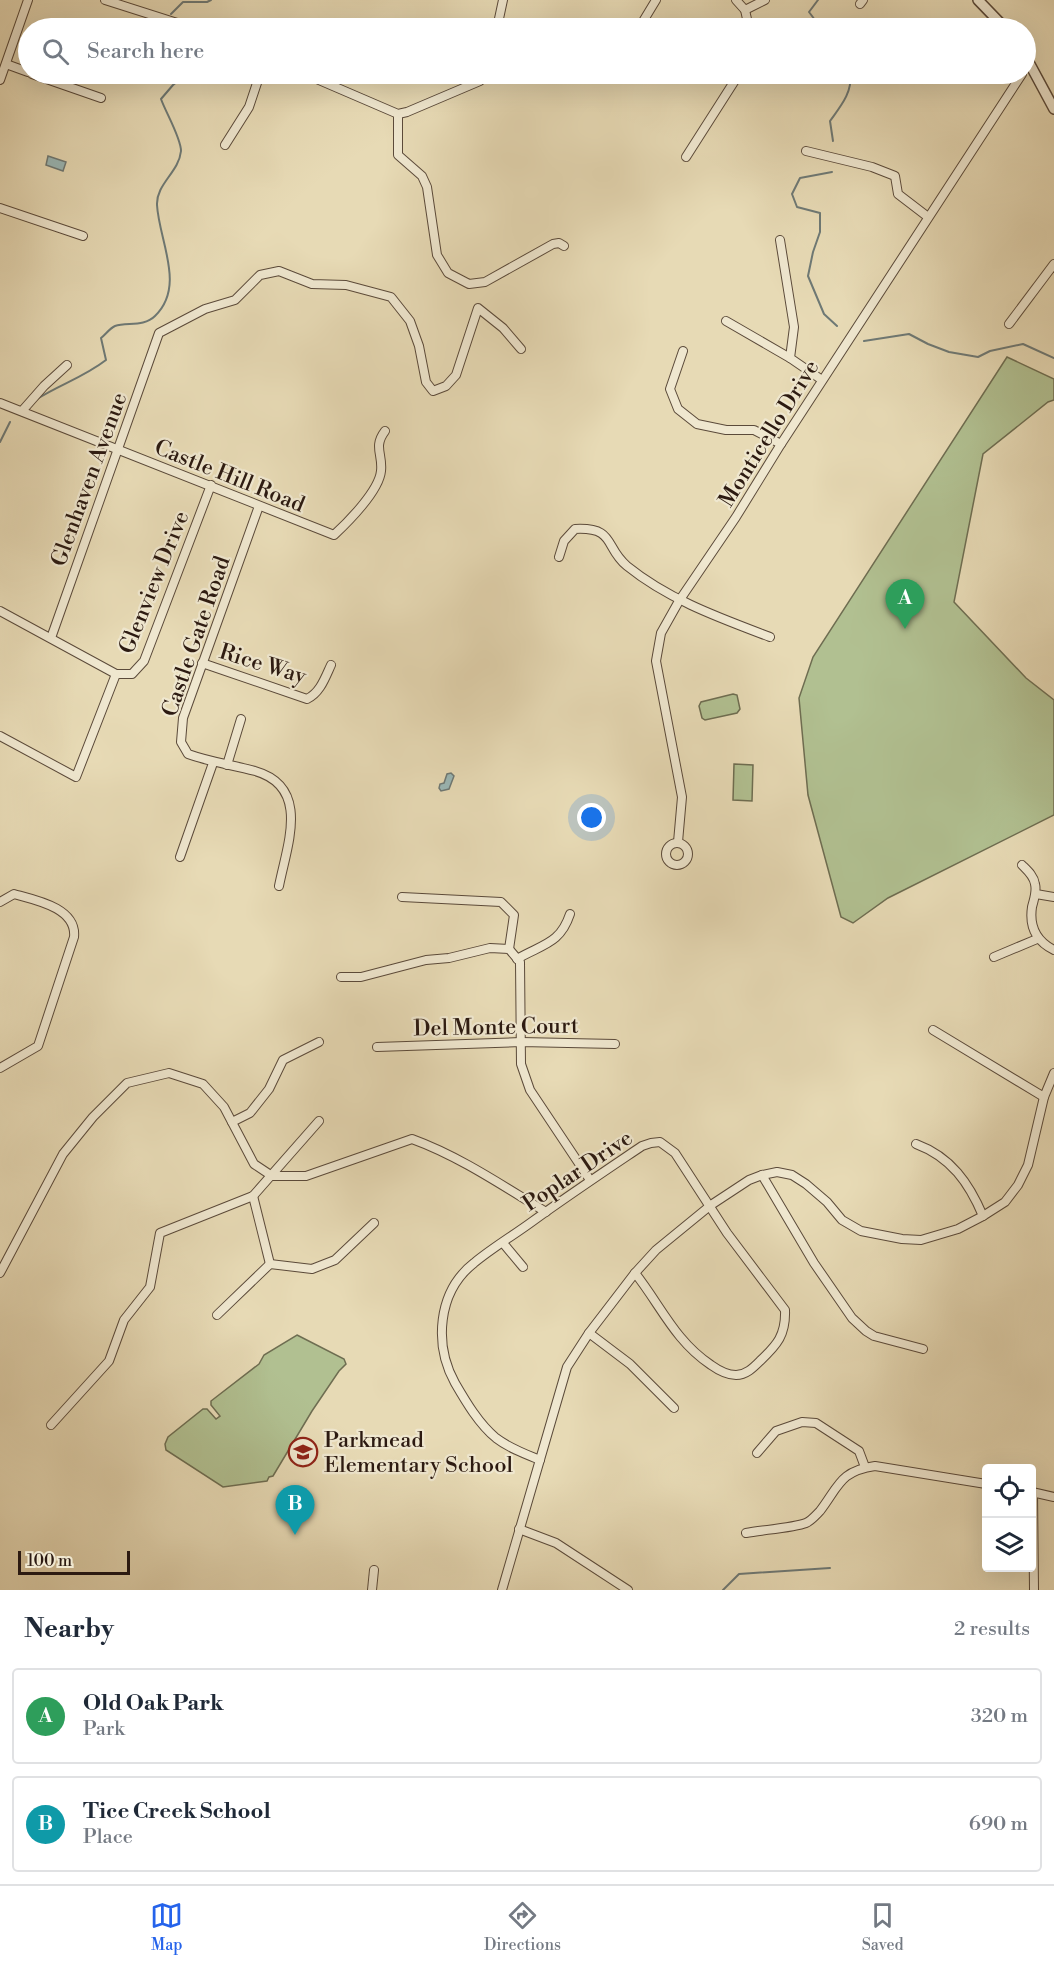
<!DOCTYPE html>
<style>
:root{--surface:#fff;--page:#f2f2f3;--text:#1f2937;--muted:#747a83;--line:#e0e1e3;--accent:#2563eb}
body{margin:0;font-family:"Libre Bodoni",serif;background:var(--page);color:var(--text)}
.controls{position:absolute;right:18px;bottom:18px;display:grid;overflow:hidden;border-radius:6px;box-shadow:0 6px 24px #0002}
.controls button{width:54px;height:54px;display:grid;place-items:center;padding:0;border:0;border-bottom:2px solid var(--line);background:var(--surface);color:var(--text);font:30px sans-serif}
.scale{position:absolute;left:18px;bottom:15px;width:112px;box-sizing:border-box;padding-left:6px;border:3px solid #2c1a11;border-top:0;font-size:16px;line-height:21px;white-space:nowrap;color:#2c1a11;-webkit-text-stroke:4px #efe7cf;paint-order:stroke}
.you{position:absolute;left:592px;top:818px;width:21px;height:21px;margin:-15px;border:4px solid #fff;border-radius:50%;background:#1a73e8;box-shadow:0 0 0 9px #1a73e833}
.badge{display:grid;place-items:center;width:39px;height:39px;border-radius:50%;background:var(--accent);color:#fff;font-size:20px;font-weight:700}
.pin{position:absolute;translate:-50% -50px;filter:drop-shadow(0 2px 3px #0008)}
.pin::after{content:'';position:absolute;top:32px;width:21px;height:18px;background:inherit;clip-path:polygon(0 0,100% 0,50% 100%)}
.list{margin:0;padding:0;list-style:none}
h2{display:flex;justify-content:space-between;align-items:center;height:78px;margin:0;padding:0 24px;font-size:26px}
h2 small{font-size:20px;font-weight:400;color:var(--muted)}
.list li{display:grid;grid-template-columns:39px 1fr auto;gap:18px;align-items:center;box-sizing:border-box;height:96px;margin:0 12px 12px;padding:0 12px;border:2px solid var(--line);border-radius:6px}
.list b{display:block;font-size:22px;white-space:nowrap}
.list p{margin:0;font-size:20px;white-space:nowrap;color:var(--muted)}
.list em{font-size:20px;font-style:normal;color:var(--muted)}
.icon{flex:none;width:33px;height:33px;fill:none;stroke:currentColor;stroke-width:2;stroke-linecap:round;stroke-linejoin:round}
.map{position:relative;flex:none;width:1054px;height:1590px;overflow:hidden}
.search{position:absolute;background:var(--surface);box-shadow:0 6px 24px #0002;left:18px;right:18px;top:18px;height:66px;display:flex;align-items:center;gap:15px;box-sizing:border-box;padding:0 21px;border-radius:33px;color:var(--muted);font-size:22px}
.sheet{height:294px;background:var(--surface)}
nav{display:flex;justify-content:space-around;align-items:center;box-sizing:border-box;height:84px;border-top:2px solid var(--line);background:var(--surface);font-size:16px;color:var(--muted)}
nav a{display:grid;justify-items:center;gap:3px}
nav .on{color:var(--accent)}
.map>svg:first-child{display:block}
.green{fill:#b1c091;stroke:#6e6d51;stroke-width:1.5}
.water{fill:#9ab8b7;stroke:#6e7975;stroke-width:1.5}
.lines{fill:none;stroke-linecap:round;stroke-linejoin:round}
.stream{stroke:#6e7975;stroke-width:2}
.minor-casing{stroke:#5b4a3a;stroke-width:10}
.tertiary-casing{stroke:#5b4a3a;stroke-width:12}
.minor{stroke:#efe7cf;stroke-width:8}
.tertiary{stroke:#efe7cf;stroke-width:9}
.labels{text-anchor:middle;stroke-width:4.5;stroke-linejoin:round;paint-order:stroke}
.street-label{font-size:22px;fill:#2c1a11;stroke:#efe7cf}
.poi-label{font-size:22px;fill:#2c1a11;stroke:#efe7cf;text-anchor:start}
</style>
<div class="map">
<svg width="1054" height="1590" viewBox="0 0 1054 1590">
<rect width="100%" height="100%" fill="#e7dab5"/>
<filter id="stains"><feTurbulence type="fractalNoise" baseFrequency=".00333" numOctaves="4"/><feColorMatrix values="0 0 0 0 .2 0 0 0 0 .09 0 0 0 0 .02 0 0 0 .5 -.17"/></filter>
<radialGradient id="worn" r=".72"><stop offset=".6" stop-color="#630" stop-opacity="0"/><stop offset="1" stop-color="#630" stop-opacity=".3"/></radialGradient>
<g class="green">
<path d="M1007,357l47,22v21l-6,2 -65,52 -29,148 72,76 28,22v115l-166,83 -35,25 -12,-6 -33,-122 -9,-97 14,-41z"/>
<path d="M733,694l4,1 3,14 -3,4 -32,7 -3,-2 -3,-12 2,-4z"/>
<path d="M734,764l19,1 -1,36 -19,-1z"/>
<path d="M297,1335l47,24 2,5 -7,7 -27,40 -39,65 -4,1 -2,4 -44,6 -57,-37 -1,-6 3,-7 35,-28h4l9,10 4,-3 -9,-11v-4l48,-37 5,-9z"/>
</g>
<g class="water">
<path d="M48,156l18,6 -3,9 -17,-6z"/>
<path d="M451,773l3,3 -5,13 -8,2 -2,-3 1,-4 4,-1 3,-9z"/>
</g>
<g class="lines">
<g class="stream">
<path d="M818,0l-9,12 12,16"/>
<path d="M171,14l12,-12h24l4,-2"/>
<path d="M833,141l-3,-20c10,-14 23,-29 20,-47"/>
<path d="M832,172l-32,6 -8,16 5,13 23,6v19l-7,20 -5,24 16,38 13,12"/>
<path d="M864,341l45,-7 19,10 21,8 29,5 12,-6 33,-7 31,14"/>
<path d="M37,399c24,-15 47,-22 69,-39l-5,-22c4,-3 9,-10 14,-12 12,-4 29,1 40,-10 31,-30 4,-75 2,-111 -1,-21 22,-33 24,-54 0,-13 -15,-38 -20,-52l12,-14 14,-11"/>
<path d="M0,442l10,-20"/>
<path d="M723,1590l16,-16 91,-6"/>
</g>
<g class="minor-casing">
<g id="minor">
<path d="M105,0l88,28"/>
<path d="M736,0l9,10 4,18"/>
<path d="M860,4l3,-4"/>
<path d="M745,10l20,-10"/>
<path d="M497,28l6,-28"/>
<path d="M639,28l17,-28"/>
<path d="M6,64l22,8"/>
<path d="M32,74l69,24"/>
<path d="M305,74l93,40 9,-2 73,-31 3,-7"/>
<path d="M0,80l28,-80"/>
<path d="M398,114v41l24,21 5,11 10,68 11,18 21,11 16,-2 68,-38 6,-1 5,3"/>
<path d="M225,145l24,-38 11,-33"/>
<path d="M806,151l66,16 23,9 3,18 30,23"/>
<path d="M686,157l53,-83"/>
<path d="M0,208l83,28"/>
<path d="M780,240l14,87 -4,31 32,22"/>
<path d="M726,321l64,37"/>
<path d="M1009,324l45,-60"/>
<path d="M683,351l-13,38 8,20 19,15 29,6h28l27,14"/>
<path d="M0,403l334,132c14,-13 45,-44 47,-64 2,-17 -8,-24 4,-40"/>
<path d="M22,411l22,-25 23,-21"/>
<path d="M259,506l-76,212 -2,24 7,12c22,8 45,11 67,17 56,16 32,74 24,115"/>
<path d="M559,557l5,-16 11,-12c41,-2 29,18 52,37 42,34 93,52 143,71"/>
<path d="M0,611l116,63"/>
<path d="M51,638l108,-305 46,-24 30,-9 25,-25 19,-4 33,13 34,1 45,12 19,24 9,25 7,36 7,9 13,-5 10,-11 22,-67 25,20 18,21"/>
<path d="M202,663l105,36c13,-6 18,-21 24,-34"/>
<path d="M0,736l76,41 40,-103h16l12,-13 67,-176"/>
<path d="M227,765l14,-46"/>
<path d="M678,842l4,-45 -26,-136 5,-28 18,-32 57,-84 45,-73 241,-370"/>
<circle cx="677" cy="854" r="11"/>
<path d="M180,857l33,-94"/>
<path d="M1022,865c5,5 12,11 13,19 2,8 -1,15 -3,23 -3,20 4,34 22,43"/>
<path d="M1036,894l18,3"/>
<path d="M402,897l99,5 13,13 -5,34"/>
<path d="M0,902l14,-8c22,6 63,14 60,43l-36,109 -38,22"/>
<path d="M994,957l43,-18"/>
<path d="M517,959c26,-15 43,-15 53,-45"/>
<path d="M341,977h20l65,-17 23,-2 41,-10 19,1 11,13 1,102 9,26 60,90"/>
<path d="M933,1030l111,67"/>
<path d="M377,1047l144,-5 94,2"/>
<path d="M232,1122l18,-9 19,-24 14,-29 36,-18"/>
<path d="M916,1144c35,13 53,39 67,72"/>
<path d="M762,1175l52,88 38,55 14,13 8,5 49,13"/>
<path d="M253,1196l17,68"/>
<path d="M503,1243l20,24"/>
<path d="M270,1264l42,5 23,-9 39,-37"/>
<path d="M0,1273l63,-119 30,-37 34,-34 42,-10 34,11 21,23 30,57 18,12h34l106,-37c47,17 91,47 134,73"/>
<path d="M217,1315l53,-51"/>
<path d="M589,1333l41,31 44,44"/>
<path d="M51,1425l58,-64 15,-41 26,-33 10,-54 93,-37 66,-75"/>
<path d="M757,1453l19,-22 26,-9 14,1 43,28 6,16"/>
<path d="M540,1460c-15,-6 -31,-12 -44,-22 -17,-14 -30,-36 -41,-55 -21,-38 -18,-91 19,-120 18,-15 40,-28 59,-42 36,-26 72,-50 109,-75l9,-3 9,-1 15,11 52,80 58,77c1,25 -8,35 -25,51 -7,7 -14,14 -24,14 -9,0 -18,-5 -25,-10 -36,-24 -50,-59 -76,-92"/>
<path d="M1032,1492l22,5"/>
<path d="M1033,1492l1,98"/>
<path d="M519,1529l37,14 72,47"/>
<path d="M746,1533c15,-3 47,-5 60,-10 5,-2 10,-8 14,-12 19,-25 20,-40 55,-45l111,18"/>
<path d="M372,1590l2,-20"/>
<path d="M502,1590l65,-223 22,-34 46,-60 21,-23 55,-45 38,-25 13,-5 15,-3 15,3 14,9 21,18 15,18 19,11 41,8 19,1 37,-11 25,-13 22,-14 13,-17 10,-20 16,-68 10,-24"/>
</g>
</g>
<g class="tertiary-casing">
<g id="tertiary">
<path d="M978,0l27,28"/>
<path d="M1026,57l28,52"/>
</g>
</g>
<use href="#minor" class="minor"/>
<use href="#tertiary" class="tertiary"/>
</g>
<defs>
<g id="school-ring" transform="scale(1.5)"><circle r="9.5" fill="#efe7cf" stroke="#8f2418" stroke-width="1.5"/><path d="M0-5L7-2L0 1L-7-2ZM-4 1L0 2.5L4 1V4Q0 6-4 4Z" fill="#8f2418"/></g>
</defs>
<g fill-rule="evenodd">
<use href="#school-ring" x="303" y="1452"/>
</g>
<g class="labels">
<g class="street-label">
<text transform="translate(768 433) rotate(-58)" y="8">Monticello Drive</text>
<text transform="translate(230 475) rotate(22)" y="8">Castle Hill Road</text>
<text transform="translate(88 479) rotate(-70)" y="8">Glenhaven Avenue</text>
<text transform="translate(153 582) rotate(-68)" y="8">Glenview Drive</text>
<text transform="translate(195 636) rotate(-71)" y="8">Castle Gate Road</text>
<text transform="translate(263 663) rotate(17)" y="8">Rice Way</text>
<text transform="translate(496 1026) rotate(-1)" y="8">Del Monte Court</text>
<text transform="translate(577 1170) rotate(-34)" y="8">Poplar Drive</text>
</g>
<g class="poi-label">
<text x="324" y="1447">Parkmead<tspan x="324" dy="25">Elementary School</tspan></text>
</g>
</g>
<rect width="100%" height="100%" filter="url(#stains)"/>
<rect width="100%" height="100%" fill="url(#worn)"/>
</svg>
<div class="controls">
<button><svg class="icon" aria-label="locate" viewBox="0 0 24 24"><circle cx="12" cy="12" r="6"/><path d="M12 2v4M12 18v4M2 12h4M18 12h4"/></svg></button>
<button><svg class="icon" aria-label="layers" viewBox="0 0 24 24"><path d="M12 4l9 5-9 5-9-5zM3 14l9 5 9-5"/></svg></button>
</div>
<div class="scale">100 m</div>
<div class="you"></div>
<div class="pin badge" style="left:905px;top:629px;background:#2e9e5b">A</div>
<div class="pin badge" style="left:295px;top:1535px;background:#0f9aa8">B</div>
<div class="search"><svg class="icon" aria-label="search" viewBox="0 0 24 24"><circle cx="10" cy="10" r="6"/><path d="M15 15l6 6"/></svg>Search here</div>
</div>
<section class="sheet">
<h2>Nearby<small>2 results</small></h2>
<ul class="list">
<li><span class="badge" style="background:#2e9e5b">A</span><div><b>Old Oak Park</b><p>Park</p></div><em>320 m</em></li>
<li><span class="badge" style="background:#0f9aa8">B</span><div><b>Tice Creek School</b><p>Place</p></div><em>690 m</em></li>
</ul>
</section>
<nav>
<a class="on"><svg class="icon" aria-label="map" viewBox="0 0 24 24"><path d="M3 6l6-2 6 2 6-2v14l-6 2-6-2-6 2zM9 4v14M15 6v14"/></svg>Map</a>
<a><svg class="icon" aria-label="directions" viewBox="0 0 24 24"><path d="M12 3l9 9-9 9-9-9zM9 14v-3h6M13 9l2 2-2 2"/></svg>Directions</a>
<a><svg class="icon" aria-label="saved" viewBox="0 0 24 24"><path d="M7 4h10v16l-5-4-5 4z"/></svg>Saved</a>
</nav>
